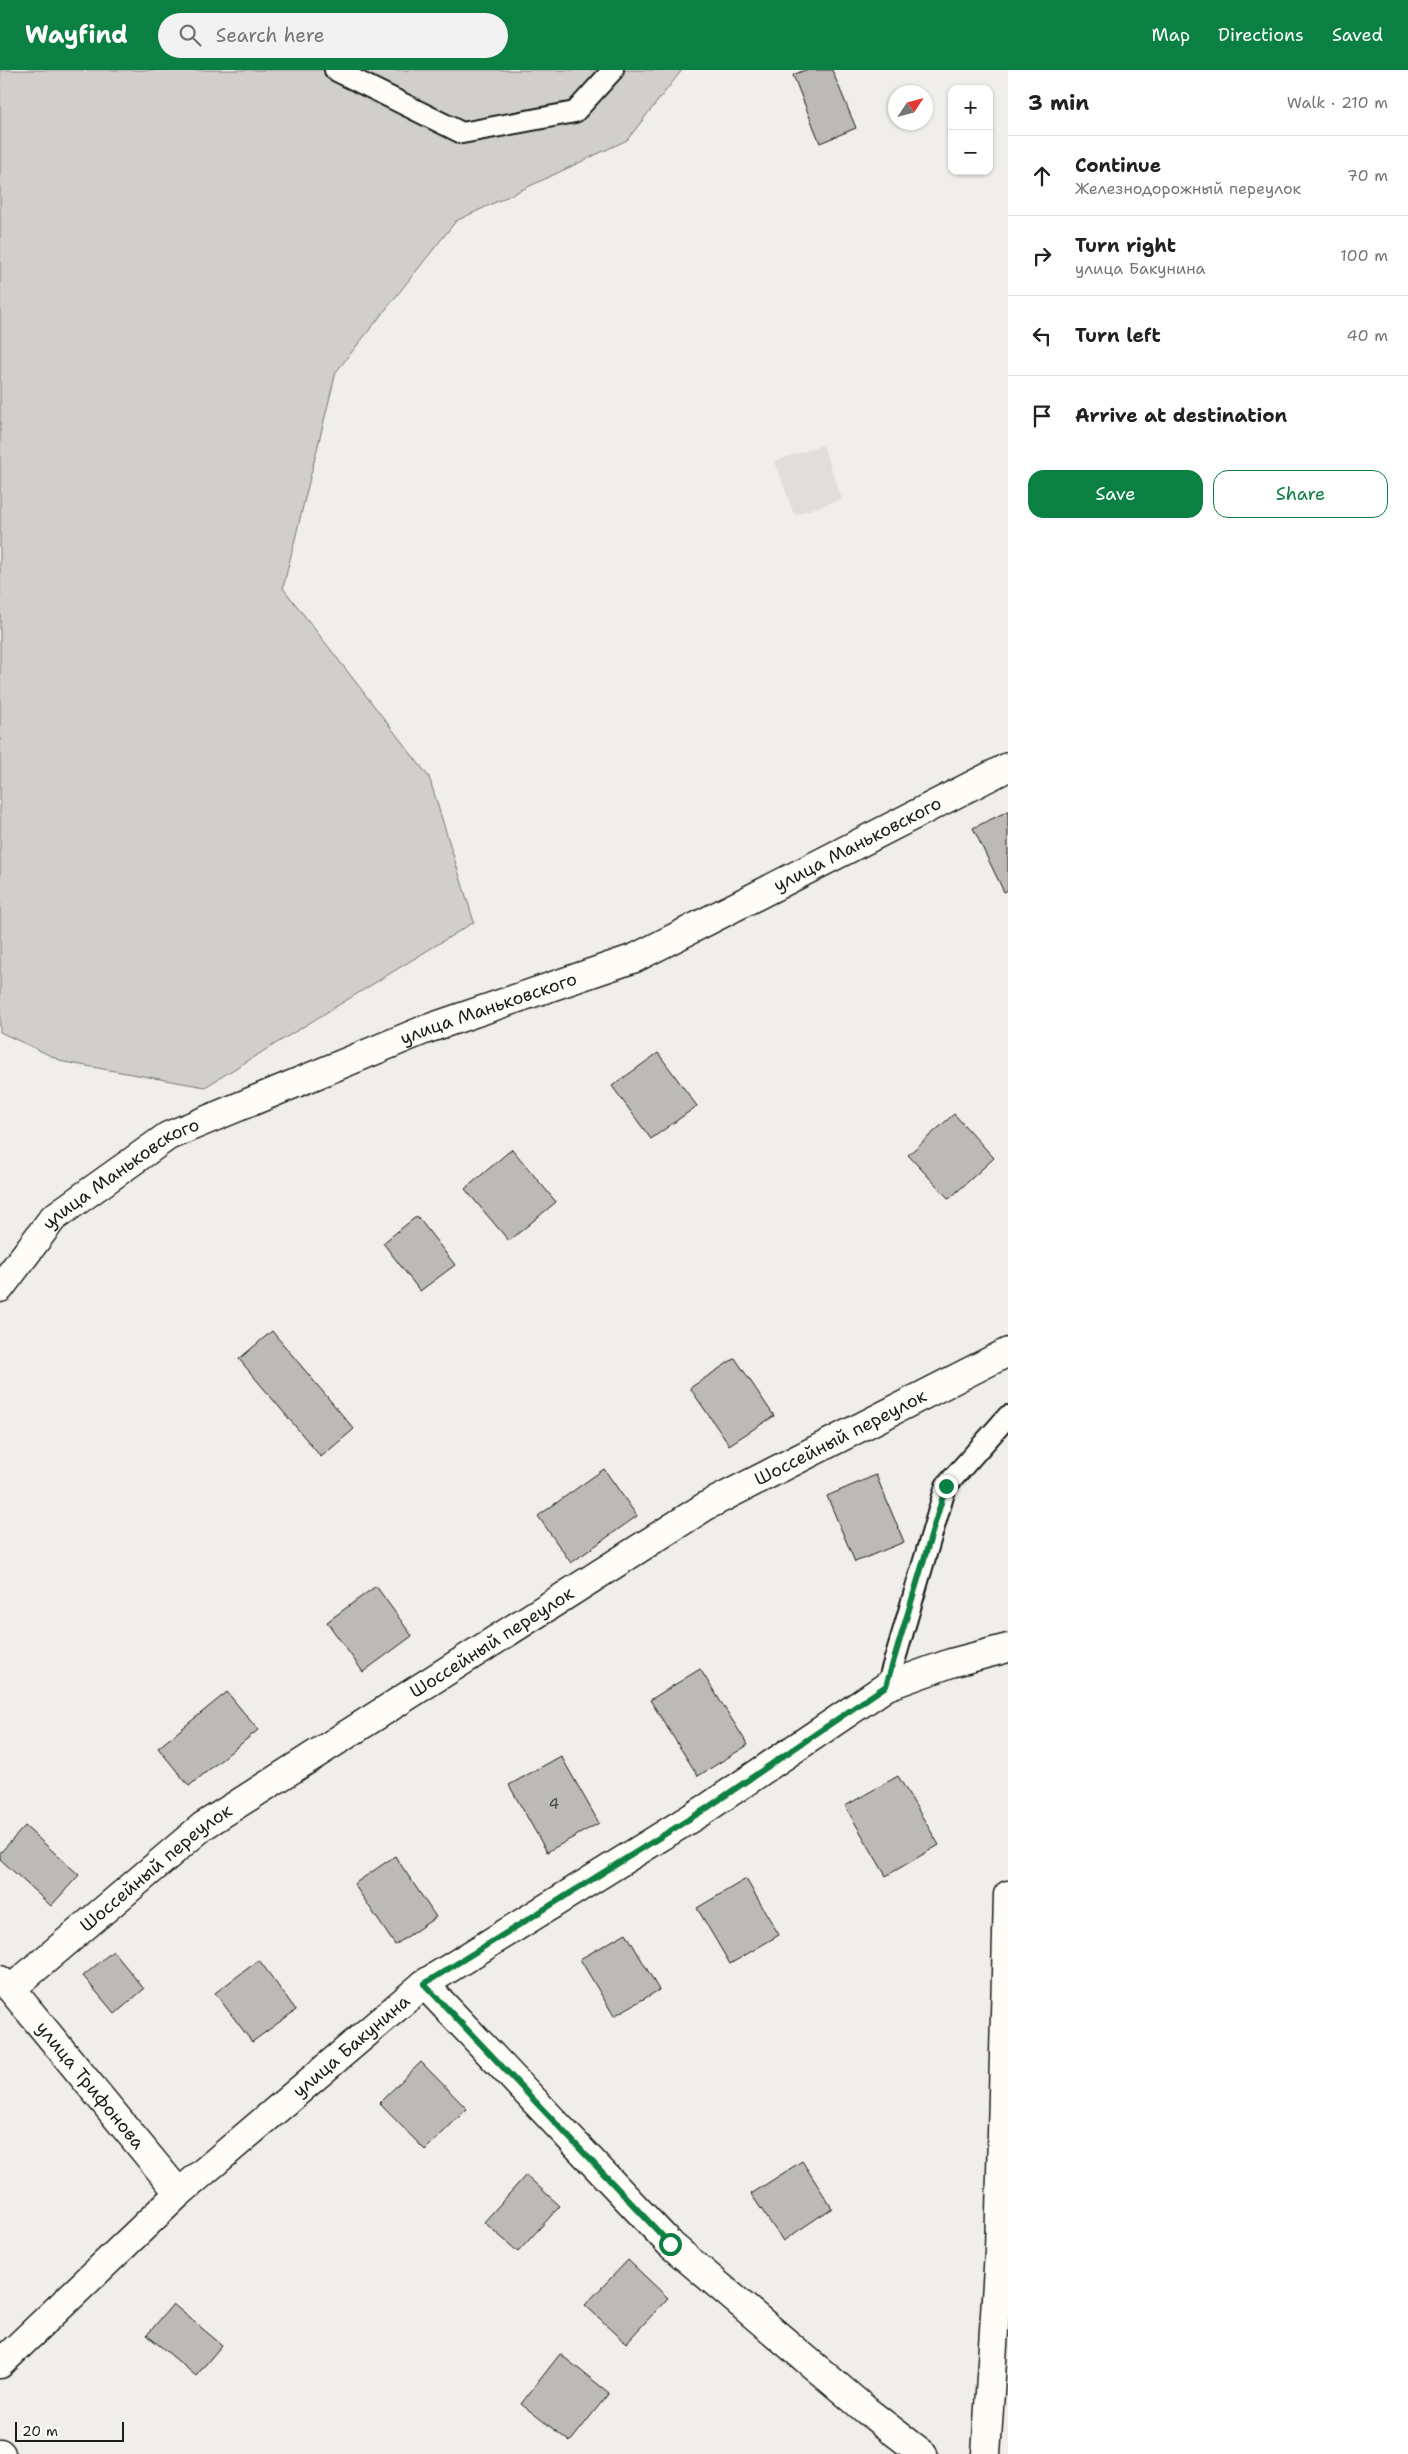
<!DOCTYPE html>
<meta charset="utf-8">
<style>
:root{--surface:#fff;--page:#f2f2f2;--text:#202124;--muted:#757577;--line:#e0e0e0;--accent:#0b8043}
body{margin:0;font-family:"Shantell Sans",sans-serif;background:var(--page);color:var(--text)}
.controls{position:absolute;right:15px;top:15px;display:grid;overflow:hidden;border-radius:10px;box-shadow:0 1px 4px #0004}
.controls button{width:45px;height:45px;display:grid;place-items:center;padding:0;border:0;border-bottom:1px solid var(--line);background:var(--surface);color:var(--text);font:25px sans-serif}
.compass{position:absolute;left:888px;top:15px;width:45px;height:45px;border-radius:50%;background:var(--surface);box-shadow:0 1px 4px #0004;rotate:54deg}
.scale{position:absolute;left:15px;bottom:12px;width:109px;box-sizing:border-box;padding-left:5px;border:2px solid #1c1c1c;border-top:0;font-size:14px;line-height:18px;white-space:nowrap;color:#1c1c1c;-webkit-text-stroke:4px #fdfcf7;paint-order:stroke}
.stop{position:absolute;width:15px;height:15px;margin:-11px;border:4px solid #0b8043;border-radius:50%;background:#fff}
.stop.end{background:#0b8043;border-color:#fff;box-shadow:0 1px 5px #0008}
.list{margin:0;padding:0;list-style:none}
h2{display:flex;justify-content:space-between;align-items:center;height:65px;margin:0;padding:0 20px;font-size:21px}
h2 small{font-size:16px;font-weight:400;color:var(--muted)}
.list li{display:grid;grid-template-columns:32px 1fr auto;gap:15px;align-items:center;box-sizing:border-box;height:80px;padding:0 20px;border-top:1px solid var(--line)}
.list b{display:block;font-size:19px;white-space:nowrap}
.list p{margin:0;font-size:16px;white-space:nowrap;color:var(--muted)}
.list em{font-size:16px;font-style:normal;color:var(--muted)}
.actions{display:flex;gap:10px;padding:15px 20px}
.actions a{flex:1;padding:11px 0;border:1px solid var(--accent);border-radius:15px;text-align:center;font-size:18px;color:var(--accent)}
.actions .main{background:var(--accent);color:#fff}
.icon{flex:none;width:28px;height:28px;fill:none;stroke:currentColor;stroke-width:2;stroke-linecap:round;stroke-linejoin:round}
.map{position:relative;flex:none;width:1008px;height:2384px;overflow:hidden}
header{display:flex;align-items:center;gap:30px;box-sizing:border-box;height:70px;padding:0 25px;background:var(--accent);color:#fff}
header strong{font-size:24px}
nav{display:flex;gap:28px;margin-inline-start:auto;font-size:18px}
.search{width:350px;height:45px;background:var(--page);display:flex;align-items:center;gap:12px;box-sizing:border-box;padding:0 18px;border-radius:28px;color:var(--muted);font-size:19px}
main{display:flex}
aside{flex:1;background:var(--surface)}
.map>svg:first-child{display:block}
.built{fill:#e0deda}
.green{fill:#d0cfcc;stroke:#767674}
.building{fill:#bbbab6;stroke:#1c1c1c}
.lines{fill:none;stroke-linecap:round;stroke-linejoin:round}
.service-casing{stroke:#1c1c1c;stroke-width:24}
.minor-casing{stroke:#1c1c1c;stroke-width:31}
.tertiary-casing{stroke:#1c1c1c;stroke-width:31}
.service{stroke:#fdfcf7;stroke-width:20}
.minor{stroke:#fdfcf7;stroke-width:28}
.tertiary{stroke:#fdfcf7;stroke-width:28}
.route{stroke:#0b8043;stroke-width:6}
.labels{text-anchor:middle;stroke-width:4;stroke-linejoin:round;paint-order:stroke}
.number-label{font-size:15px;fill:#444442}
.street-label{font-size:18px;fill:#1c1c1c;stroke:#fdfcf7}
</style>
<header>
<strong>Wayfind</strong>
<div class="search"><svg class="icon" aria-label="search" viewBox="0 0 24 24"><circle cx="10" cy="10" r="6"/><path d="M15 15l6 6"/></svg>Search here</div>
<nav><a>Map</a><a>Directions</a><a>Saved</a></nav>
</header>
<main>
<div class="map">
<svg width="1008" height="2384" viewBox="0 0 1008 2384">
<rect width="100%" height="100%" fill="#f0eeea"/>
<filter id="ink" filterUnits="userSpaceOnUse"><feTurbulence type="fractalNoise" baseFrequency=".02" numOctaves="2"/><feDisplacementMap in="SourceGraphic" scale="10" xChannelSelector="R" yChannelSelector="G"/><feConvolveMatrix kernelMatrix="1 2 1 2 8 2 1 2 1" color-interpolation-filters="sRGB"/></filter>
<g filter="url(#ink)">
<path class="built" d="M823,375l19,54 -48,16 -19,-54z"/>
<path class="green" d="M0,0h682l-55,70 -171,81 -120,151 -53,216 146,189 45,145 -269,165 -141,-25 -64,-30z"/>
<g class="building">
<path d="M805,0h27l24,58 -36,15 -27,-68z"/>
<path d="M1008,741v79l-4,2 -31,-64z"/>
<path d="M658,983l39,53 -46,33 -39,-53z"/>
<path d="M954,1044l40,44 -45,41 -41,-44z"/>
<path d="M512,1079l44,53 -47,39 -44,-52z"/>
<path d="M417,1146l38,49 -35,26 -37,-48z"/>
<path d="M272,1261l82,98 -33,28 -82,-98z"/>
<path d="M735,1288l39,58 -45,29 -39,-57z"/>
<path d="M604,1399l33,47 -66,47 -33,-47z"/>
<path d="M876,1405l28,67 -49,20 -28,-66z"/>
<path d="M376,1516l36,50 -49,36 -36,-50z"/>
<path d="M700,1599l48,76 -50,31 -48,-76z"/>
<path d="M227,1622l31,38 -69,56 -31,-38z"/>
<path d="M561,1686l38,67 -52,29 -38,-67z"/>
<path d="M898,1706l41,69 -53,31 -41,-70z"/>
<path d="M25,1756l54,49 -28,31 -51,-47v-6z"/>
<path d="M395,1786l41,61 -41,28 -41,-61z"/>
<path d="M746,1809l33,56 -49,29 -33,-56z"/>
<path d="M626,1863l33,57 -45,26 -34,-57z"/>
<path d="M113,1881l31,38 -29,25 -32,-38z"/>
<path d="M259,1890l37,50 -44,32 -37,-49z"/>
<path d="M421,1992l46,47 -42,41 -46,-47z"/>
<path d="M802,2091l30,47 -49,33 -32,-47z"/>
<path d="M526,2105l34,31 -42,46 -34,-30z"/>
<path d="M628,2190l40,38 -42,45 -41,-38z"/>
<path d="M173,2234l49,41 -26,31 -49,-41z"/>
<path d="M560,2284l49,39 -39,49 -49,-38z"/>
</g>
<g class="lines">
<g class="service-casing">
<g id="service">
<path d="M335,0l127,63 113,-21 38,-42"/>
<path d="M887,1616l59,-200 62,-70"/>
</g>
</g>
<g class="minor-casing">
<g id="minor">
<path id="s1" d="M0,1218l53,-70 115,-82 256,-106 211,-72 373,-191"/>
<path id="s2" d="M0,1910l11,9 168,204"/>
<path d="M424,1914l246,260 197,167 56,43"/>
<path id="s3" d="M11,1919l192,-163 503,-320 302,-154"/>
<path id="s4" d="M0,2294l179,-171 245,-209 283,-176 180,-122 64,-23 57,-15"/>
<path d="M0,2383l1,1"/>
</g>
</g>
<g class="tertiary-casing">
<path id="tertiary" d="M986,2384l13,-202 9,-357"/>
</g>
<use href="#service" class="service"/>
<use href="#minor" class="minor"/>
<use href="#tertiary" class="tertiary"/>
</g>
</g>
<g class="lines" filter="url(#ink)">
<path class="route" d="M670,2174l-246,-260 283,-176 179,-122 60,-200"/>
</g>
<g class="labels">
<g class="number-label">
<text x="554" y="1739">4</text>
</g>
<g class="street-label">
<text dy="6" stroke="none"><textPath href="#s1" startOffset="979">улица Маньковского</textPath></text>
<text dy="6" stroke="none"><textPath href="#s1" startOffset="574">улица Маньковского</textPath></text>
<text dy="6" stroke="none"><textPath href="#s1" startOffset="169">улица Маньковского</textPath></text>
<text dy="6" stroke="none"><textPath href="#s3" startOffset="999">Шоссейный переулок</textPath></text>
<text dy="6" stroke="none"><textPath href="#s3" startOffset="594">Шоссейный переулок</textPath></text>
<text dy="6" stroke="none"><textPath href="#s3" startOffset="189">Шоссейный переулок</textPath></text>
<text dy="6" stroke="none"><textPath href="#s4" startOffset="474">улица Бакунина</textPath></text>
<text dy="6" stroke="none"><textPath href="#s2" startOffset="139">улица Трифонова</textPath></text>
</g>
</g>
</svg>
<div class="controls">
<button>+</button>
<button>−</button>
</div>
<svg class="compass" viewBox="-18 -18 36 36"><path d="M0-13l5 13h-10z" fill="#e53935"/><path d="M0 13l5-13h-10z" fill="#757577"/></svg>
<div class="scale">20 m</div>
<div class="stop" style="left:670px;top:2174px"></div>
<div class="stop end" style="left:946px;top:1416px"></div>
</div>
<aside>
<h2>3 min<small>Walk · 210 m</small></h2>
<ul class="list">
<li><svg class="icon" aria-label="ahead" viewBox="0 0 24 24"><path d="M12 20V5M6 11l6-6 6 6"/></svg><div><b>Continue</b><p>Железнодорожный переулок</p></div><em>70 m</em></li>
<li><svg class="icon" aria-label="right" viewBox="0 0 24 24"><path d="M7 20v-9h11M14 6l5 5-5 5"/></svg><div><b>Turn right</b><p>улица Бакунина</p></div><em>100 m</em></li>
<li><svg class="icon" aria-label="left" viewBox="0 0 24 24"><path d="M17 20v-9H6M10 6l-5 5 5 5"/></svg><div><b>Turn left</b></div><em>40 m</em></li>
<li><svg class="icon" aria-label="arrive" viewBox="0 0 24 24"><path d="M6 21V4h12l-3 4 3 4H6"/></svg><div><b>Arrive at destination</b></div></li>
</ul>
<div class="actions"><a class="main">Save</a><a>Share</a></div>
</aside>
</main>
